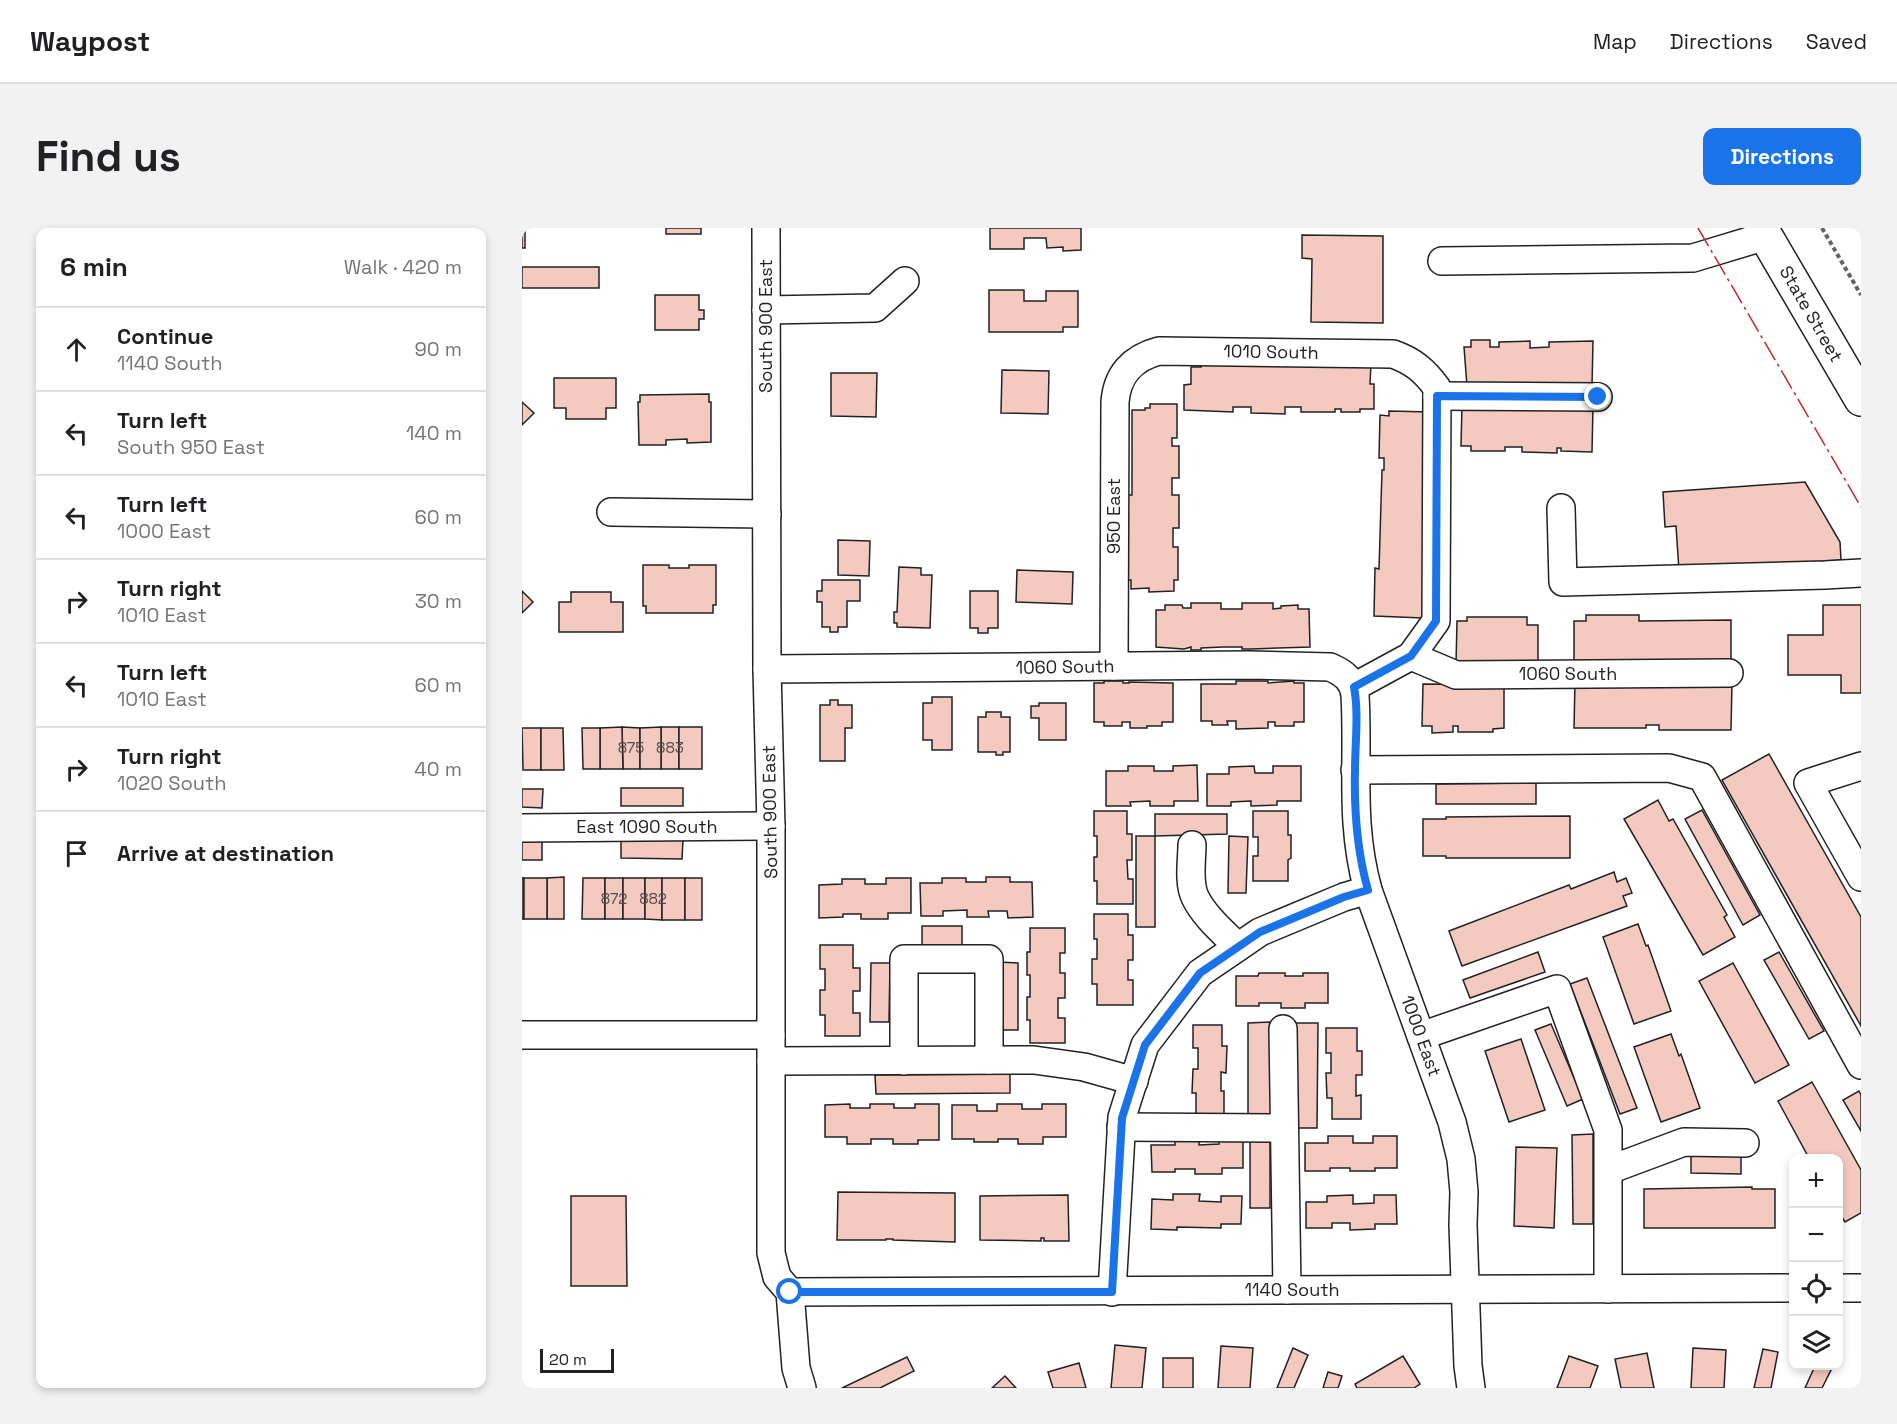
<!DOCTYPE html>
<meta charset="utf-8">
<style>
:root{--surface:#fff;--page:#f2f2f2;--text:#202124;--muted:#757577;--line:#e0e0e0;--accent:#1a73e8}
body{margin:0;font-family:"Space Grotesk",sans-serif;background:var(--page);color:var(--text)}
.controls{position:absolute;right:18px;bottom:18px;display:grid;overflow:hidden;border-radius:12px;box-shadow:0 3px 9px #0003}
.controls button{width:54px;height:54px;display:grid;place-items:center;padding:0;border:0;border-bottom:2px solid var(--line);background:var(--surface);color:var(--text);font:30px sans-serif}
.scale{position:absolute;left:18px;bottom:15px;width:74px;box-sizing:border-box;padding-left:6px;border:3px solid #222;border-top:0;font-size:16px;line-height:21px;white-space:nowrap;color:#222;-webkit-text-stroke:4px #fff;paint-order:stroke}
.stop{position:absolute;width:18px;height:18px;margin:-14px;border:4px solid #1a73e8;border-radius:50%;background:#fff}
.stop.end{background:#1a73e8;border-color:#fff;box-shadow:0 2px 6px #0008}
.list{margin:0;padding:0;list-style:none}
h2{display:flex;justify-content:space-between;align-items:center;height:78px;margin:0;padding:0 24px;font-size:26px}
h2 small{font-size:20px;font-weight:400;color:var(--muted)}
.list li{display:grid;grid-template-columns:39px 1fr auto;gap:18px;align-items:center;box-sizing:border-box;height:84px;padding:0 24px;border-top:2px solid var(--line)}
.list b{display:block;font-size:22px;white-space:nowrap}
.list p{margin:0;font-size:20px;white-space:nowrap;color:var(--muted)}
.list em{font-size:20px;font-style:normal;color:var(--muted)}
.icon{flex:none;width:33px;height:33px;fill:none;stroke:currentColor;stroke-width:2;stroke-linecap:round;stroke-linejoin:round}
.map{position:relative;flex:none;width:1339px;height:1160px;overflow:hidden;border-radius:12px}
header{display:flex;align-items:center;gap:36px;box-sizing:border-box;height:84px;padding:0 30px;background:var(--surface);border-bottom:2px solid var(--line)}
header strong{font-size:28px}
nav{display:flex;gap:33px;margin-inline-start:auto;font-size:21px}
.intro{display:flex;align-items:center;justify-content:space-between;box-sizing:border-box;height:144px;padding:0 36px}
h1{margin:0;font-size:42px}
.button{padding:15px 27px;border-radius:12px;background:var(--accent);color:#fff;font-size:21px;font-weight:700}
main{display:flex;gap:36px;padding:0 36px}
aside{flex:1;background:var(--surface);border-radius:12px;box-shadow:0 3px 9px #0003}
.map>svg:first-child{display:block}
.building{fill:#f3c9c0;stroke:#222;stroke-width:1.5}
.lines{fill:none;stroke-linecap:round;stroke-linejoin:round}
.minor-casing{stroke:#222;stroke-width:30}
.major-casing{stroke:#222;stroke-width:36}
.path{stroke:#646464;stroke-width:4;stroke-dasharray:4.5 3;stroke-linecap:butt}
.minor{stroke:#fff;stroke-width:27}
.major{stroke:#fff;stroke-width:33}
.power{stroke:#c62828;stroke-width:1.5;stroke-dasharray:21 4.5 3 4.5;stroke-linecap:butt}
.route{stroke:#1a73e8;stroke-width:8}
.labels{text-anchor:middle;stroke-width:4.5;stroke-linejoin:round;paint-order:stroke}
.number-label{font-size:15px;fill:#564c4a}
.street-label{font-size:18px;fill:#222;stroke:#fff}
</style>
<header>
<strong>Waypost</strong>
<nav><a>Map</a><a>Directions</a><a>Saved</a></nav>
</header>
<div class="intro"><h1>Find us</h1><a class="button">Directions</a></div>
<main>
<aside>
<h2>6 min<small>Walk · 420 m</small></h2>
<ul class="list">
<li><svg class="icon" aria-label="ahead" viewBox="0 0 24 24"><path d="M12 20V5M6 11l6-6 6 6"/></svg><div><b>Continue</b><p>1140 South</p></div><em>90 m</em></li>
<li><svg class="icon" aria-label="left" viewBox="0 0 24 24"><path d="M17 20v-9H6M10 6l-5 5 5 5"/></svg><div><b>Turn left</b><p>South 950 East</p></div><em>140 m</em></li>
<li><svg class="icon" aria-label="left" viewBox="0 0 24 24"><path d="M17 20v-9H6M10 6l-5 5 5 5"/></svg><div><b>Turn left</b><p>1000 East</p></div><em>60 m</em></li>
<li><svg class="icon" aria-label="right" viewBox="0 0 24 24"><path d="M7 20v-9h11M14 6l5 5-5 5"/></svg><div><b>Turn right</b><p>1010 East</p></div><em>30 m</em></li>
<li><svg class="icon" aria-label="left" viewBox="0 0 24 24"><path d="M17 20v-9H6M10 6l-5 5 5 5"/></svg><div><b>Turn left</b><p>1010 East</p></div><em>60 m</em></li>
<li><svg class="icon" aria-label="right" viewBox="0 0 24 24"><path d="M7 20v-9h11M14 6l5 5-5 5"/></svg><div><b>Turn right</b><p>1020 South</p></div><em>40 m</em></li>
<li><svg class="icon" aria-label="arrive" viewBox="0 0 24 24"><path d="M6 21V4h12l-3 4 3 4H6"/></svg><div><b>Arrive at destination</b></div></li>
</ul>
</aside>
<div class="map">
<svg width="1339" height="1160" viewBox="0 0 1339 1160">
<rect width="100%" height="100%" fill="#fff"/>
<g class="building">
<rect x="0" y="0" width="3" height="20"/>
<rect x="144" y="0" width="35" height="6"/>
<path d="M468,0h91v22l-18,1v-4l-16,1 -1,-10h-22v11h-34z"/>
<path d="M780,7l81,1v87l-72,-1 1,-63 -10,-1z"/>
<rect x="0" y="39" width="77" height="21"/>
<path d="M467,62h35v11h22v-10h32v36h-15v5h-74z"/>
<path d="M133,67h44v15h5v9h-5v11h-44z"/>
<path d="M949,112h19v7h9v-5l31,-1v7l19,-1v-5l44,-1 -1,45h-125l-3,-39h7z"/>
<path d="M679,136h170l-1,20h4v25h-14v3h-19v-3h-6v3h-34v-5h-16v7l-34,-1v-6h-18v5l-49,-2v-25l7,-1v-17h10z"/>
<path d="M480,142l47,1 -1,43 -47,-1z"/>
<path d="M309,145h46l-1,44 -45,-1z"/>
<path d="M32,150h62v30h-10v11h-40v-11h-12z"/>
<path d="M187,166v8h2v40l-24,1v-4l-21,1v5h-27l-1,-43h2v-7z"/>
<path d="M0,174l12,11 -12,12z"/>
<path d="M628,176h27v34h-5v8h7v32h-7v17h7v33h-6v19h5v33h-4v11l-25,1v-4l-18,1v-9h-3l-1,-85h5v-85h13v-2h5z"/>
<path d="M940,177l131,1 -1,46 -31,-1v-3h-4v5l-35,-1v-5h-17v4h-34v-5h-10z"/>
<path d="M867,183l41,1 -7,206 -49,-2 1,-48 4,1 3,-99h2v-12h-5l1,-43 9,1z"/>
<path d="M1283,254l35,60 1,18 -162,11 -3,-45 -11,1 -2,-35z"/>
<path d="M316,312l32,1 -1,35 -31,-1z"/>
<path d="M121,337h26v3h20v-3h27v40h-3v8h-67v-7h-3z"/>
<path d="M377,339l22,1v7h11l-2,53 -33,-1v-4h-3v-11h3z"/>
<path d="M495,342l56,2 -1,32 -56,-2z"/>
<path d="M300,352h38v21h-13v26h-9v5h-8v-5h-8v-25h-5v-11h5z"/>
<path d="M0,363l11,11 -11,11z"/>
<path d="M448,363h28v37h-10v5h-10v-5h-8z"/>
<path d="M49,364h40v10h12v30h-64v-30h12z"/>
<path d="M669,375h30v6h21v-6h31v6l8,-1v-2l17,-1v4h11l1,38 -59,2h-9v-2h-19l-22,1v2h-10v-3l-7,2 -28,-2v-37h9v-5h17l1,3h8z"/>
<path d="M1301,377h38v88h-20v-18h-53v-40h35z"/>
<path d="M1064,387h53v6l92,-1v43h-157v-42h12z"/>
<path d="M945,389h60v8h11v39h-82l1,-43h10z"/>
<path d="M582,453h19v2h6v-1l44,1v39h-11v4h-15v2h-17v-6h-8v4h-18v-4h-10v-39h10z"/>
<path d="M714,453h32v2l26,-2v2h10v39h-10v4h-19v-4h-7v6l-32,1v-8h-9l1,4h-16v-4h-11v-37h35z"/>
<path d="M1053,454l157,1 -1,47h-72v-5h-13v3h-72z"/>
<path d="M901,456l81,1v43l-11,1v3h-35v-6h-5v6l-21,1v-7h-10z"/>
<path d="M410,469h20v53h-20v-10h-9v-37h9z"/>
<path d="M308,472h8v5h14v23h-7v33h-25v-56h10z"/>
<path d="M517,475h27v37h-27v-22h-8v-12h8z"/>
<path d="M464,484h15v5h9v35h-7v3h-7v-3h-18v-35h8z"/>
<path d="M100,499l18,1v41h-17z"/>
<path d="M100,499l1,42h-23v-41z"/>
<rect x="139" y="499" width="18" height="42"/>
<path d="M139,499v42h-21v-41z"/>
<rect x="157" y="499" width="23" height="42"/>
<path d="M0,500h19v42h-18z"/>
<path d="M19,500h22l1,42h-23z"/>
<path d="M60,500h18v41h-17z"/>
<path d="M1247,526l92,163v109l-139,-246z"/>
<path d="M675,537l1,36h-24v5h-24v-5l-20,1 1,4h-25v-35h22v-5h26v5h19v-5z"/>
<path d="M732,538l1,7h18v-7h28v35h-24v4l-26,1v-5l-20,1v4h-24v-32h22v-7z"/>
<path d="M1014,555v21h-100v-20z"/>
<rect x="99" y="560" width="62" height="18"/>
<path d="M0,561h21l-1,19 -20,-1z"/>
<path d="M1136,572l11,21 4,-2 54,96 -3,2 11,20 -32,18 -79,-136z"/>
<path d="M1180,582l58,105 -17,10 -58,-106z"/>
<path d="M572,583h33v23h5v26h-5l1,19h5v25h-36v-23h-3v-24h3v-21h-3z"/>
<path d="M731,583h35v24h3v23l-3,2v21h-35v-25h5v-19h-5z"/>
<path d="M633,586h72v20l-72,2z"/>
<path d="M1048,588v42h-124v-2h-23v-37h23v-2z"/>
<rect x="614" y="608" width="19" height="91"/>
<path d="M707,608l19,1 -2,56h-18z"/>
<path d="M99,611l62,1 -1,19 -61,-1z"/>
<rect x="0" y="613" width="20" height="19"/>
<path d="M1092,644l3,10 9,-4 6,15 -9,3 4,10 -165,60 -13,-35 120,-46 2,4z"/>
<path d="M42,649v42h-17v-41z"/>
<path d="M464,649h24v5h22l1,35 -25,1 -1,-7h-19l1,6h-22v-7l-24,1v5h-22l-1,-33h22v-5h24v4h20z"/>
<rect x="0" y="650" width="2" height="41"/>
<rect x="2" y="650" width="23" height="41"/>
<path d="M61,650h22v41h-23z"/>
<rect x="83" y="650" width="18" height="41"/>
<rect x="101" y="650" width="22" height="41"/>
<path d="M123,650h17v42l-17,-1z"/>
<rect x="140" y="650" width="23" height="42"/>
<rect x="163" y="650" width="17" height="42"/>
<path d="M364,650h25v35h-23v6h-27v-5h-18v3l-24,1v-33l23,-1v-5h23v5h21z"/>
<path d="M572,686h34v21h5v25h-5v20h5v25h-36v-21h-5v-25h5v-20h-3z"/>
<path d="M1116,696l8,22 2,-1 23,66 -37,13 -31,-87z"/>
<rect x="400" y="698" width="40" height="19"/>
<path d="M508,700h35v25h-5v20h5v25h-7v20h7v25h-35v-23h-3v-23h3v-22h-3v-23h3z"/>
<path d="M298,717h33v23h7v23h-7v22h7v23h-35v-21h-5v-25h5v-21h-5z"/>
<path d="M1016,724l7,20 -75,26 -7,-18z"/>
<path d="M1257,724l45,79 -15,8 -45,-79z"/>
<path d="M477,734l19,1v67h-20z"/>
<path d="M349,735h19l-1,59h-19z"/>
<path d="M1211,735l56,102 -34,18 -56,-102z"/>
<path d="M737,745h26v3h18v-3h25v30h-23v5h-24v-5h-22v3h-23v-30h22z"/>
<path d="M1065,750l50,130 -17,6 -50,-130z"/>
<path d="M748,794l1,97h-23v-96z"/>
<path d="M774,795h22l-1,105h-22z"/>
<path d="M1029,796l32,75 -16,7 -32,-76z"/>
<path d="M671,797h29v21h5l-1,27 -5,-1v19h3v24h-28v-22h-4l1,-24h5v-21h-5z"/>
<path d="M804,800h31v23h5v24h-6v21l5,-1v24h-29v-21h-5l-1,-25h5v-20h-5z"/>
<path d="M1149,806l8,22 2,-2 19,54 -39,14 -27,-75z"/>
<path d="M999,811l24,71 -36,12 -24,-71z"/>
<path d="M488,846v19l-134,1 -1,-19z"/>
<path d="M1290,854l49,88v43l-16,9 -7,-11v-53h-29l-31,-57z"/>
<path d="M1337,863l2,4v36l-18,-31z"/>
<path d="M328,876v4h20v-4h24v4h21v-4h24v36h-21v4h-25v-5h-22v5h-24v-7h-22v-32z"/>
<path d="M475,876h25v5h20v-5h24v33h-23v7h-25v-5h-20v3h-24v-3h-22v-34h25v6h20z"/>
<path d="M1071,906v90h-20l-1,-89z"/>
<path d="M806,908h25v7h20v-7h24v32h-22v3h-25v-3h-20v3h-25v-28h23z"/>
<path d="M677,911v6l20,-1v-5h24v29h-21v6h-27v-5h-20v3h-23l-1,-27h24v-5z"/>
<rect x="728" y="911" width="20" height="69"/>
<path d="M994,919l41,1 -3,80 -40,-2z"/>
<path d="M1169,925l50,1v20l-50,-1z"/>
<path d="M1230,959v2h23v39h-131v-39z"/>
<path d="M316,964l117,1v49l-62,-2v-1h-7v1h-49z"/>
<path d="M651,966h27l-1,7 22,1v-6h21l-1,28h-20v4l-44,-1v3l-26,-1 1,-30 21,1z"/>
<path d="M546,967l1,46h-25v-3h-3v3l-61,-1v-44z"/>
<path d="M831,967v9l21,-1v-8h22l1,29h-22v5l-25,1v-7h-18v5h-26v-26h21v-6z"/>
<path d="M49,968h55l1,90h-56z"/>
<path d="M593,1117l31,3 -4,40h-31z"/>
<path d="M699,1118l32,2 -3,40h-32z"/>
<path d="M771,1120l15,7 -14,33h-17z"/>
<path d="M1171,1120l33,2 -2,38h-33z"/>
<path d="M1241,1121l15,3 -7,36h-17z"/>
<path d="M1125,1125l7,35h-33l-6,-29z"/>
<path d="M881,1128l17,28 -6,4h-57l-2,-4z"/>
<path d="M1047,1128l29,10 -8,22h-33z"/>
<path d="M385,1129l7,14 -34,17h-38z"/>
<rect x="641" y="1130" width="30" height="30"/>
<path d="M557,1135l7,25h-33l-5,-16z"/>
<path d="M1293,1138h7l9,4 -9,18h-17z"/>
<path d="M806,1144l14,4 -4,12h-15z"/>
<path d="M483,1148l11,12h-24z"/>
</g>
<g class="lines">
<g class="minor-casing">
<g id="minor">
<path d="M244,0l1,441 4,157v427l6,24 13,15 6,76 6,20"/>
<path d="M920,33l251,-3 73,-22"/>
<path d="M244,82l109,-2 30,-27"/>
<path d="M915,168l161,1"/>
<path d="M1039,280l2,74 262,-7 36,-2"/>
<path d="M89,284l156,2"/>
<path d="M889,428l45,19 273,-2"/>
<path d="M592,438l1,-264c2,-27 17,-44 44,-51l234,3c20,7 32,17 44,34l-1,233 -25,35 -57,31"/>
<path d="M245,441l481,-4 82,2c14,6 23,13 25,28 4,69 -6,126 13,195l84,232 9,37 3,33 -1,33 5,141 3,22"/>
<path d="M1339,538l-53,17 53,94"/>
<path d="M833,542l314,-2 33,9 159,288"/>
<path d="M0,600l249,-2"/>
<path d="M670,617c0,15 -4,37 3,52 9,19 28,35 43,50"/>
<path d="M761,801l4,261"/>
<path d="M0,807h249"/>
<path d="M899,808l136,-47 51,141v159"/>
<path d="M249,833l263,-1 50,7 50,14"/>
<path d="M382,833v-102h85v101"/>
<path d="M599,899l163,1"/>
<path d="M1087,942l75,-28 61,1"/>
<path d="M1316,1060h23"/>
<path d="M268,1064l1004,-4"/>
<path d="M590,1064l10,-175 23,-72 55,-72 60,-41 84,-35 24,-7"/>
</g>
</g>
<g class="major-casing">
<path id="major" d="M1239,0l100,171"/>
</g>
<path class="path" d="M1300,0l39,67"/>
<use href="#minor" class="minor"/>
<use href="#major" class="major"/>
<path class="power" d="M1176,0l163,279"/>
</g>
<g class="lines">
<path class="route" d="M268,1064h322l10,-174 23,-73 55,-72 60,-41 84,-35 24,-7c-11,-39 -14,-79 -13,-120 0,-27 4,-56 -1,-83l57,-31 25,-35 1,-225 161,1"/>
</g>
<g class="labels">
<g class="number-label">
<text x="109" y="525">875</text>
<text x="148" y="525">883</text>
<text x="92" y="676">872</text>
<text x="131" y="676">882</text>
</g>
<g class="street-label">
<text transform="translate(1289 86) rotate(60)" y="6">State Street</text>
<text transform="translate(244 98) rotate(-90)" y="6">South 900 East</text>
<text transform="translate(749 124) rotate(1)" y="6">1010 South</text>
<text transform="translate(592 288) rotate(-90)" y="6">950 East</text>
<text transform="translate(543 439) rotate(-1)" y="6">1060 South</text>
<text x="1046" y="452">1060 South</text>
<text transform="translate(248 584) rotate(-91)" y="6">South 900 East</text>
<text x="125" y="605">East 1090 South</text>
<text transform="translate(899 808) rotate(70)" y="6">1000 East</text>
<text x="770" y="1068">1140 South</text>
</g>
</g>
</svg>
<div class="controls">
<button>+</button>
<button>−</button>
<button><svg class="icon" aria-label="locate" viewBox="0 0 24 24"><circle cx="12" cy="12" r="6"/><path d="M12 2v4M12 18v4M2 12h4M18 12h4"/></svg></button>
<button><svg class="icon" aria-label="layers" viewBox="0 0 24 24"><path d="M12 4l9 5-9 5-9-5zM3 14l9 5 9-5"/></svg></button>
</div>
<div class="scale">20 m</div>
<div class="stop" style="left:268px;top:1064px"></div>
<div class="stop end" style="left:1076px;top:169px"></div>
</div>
</main>
